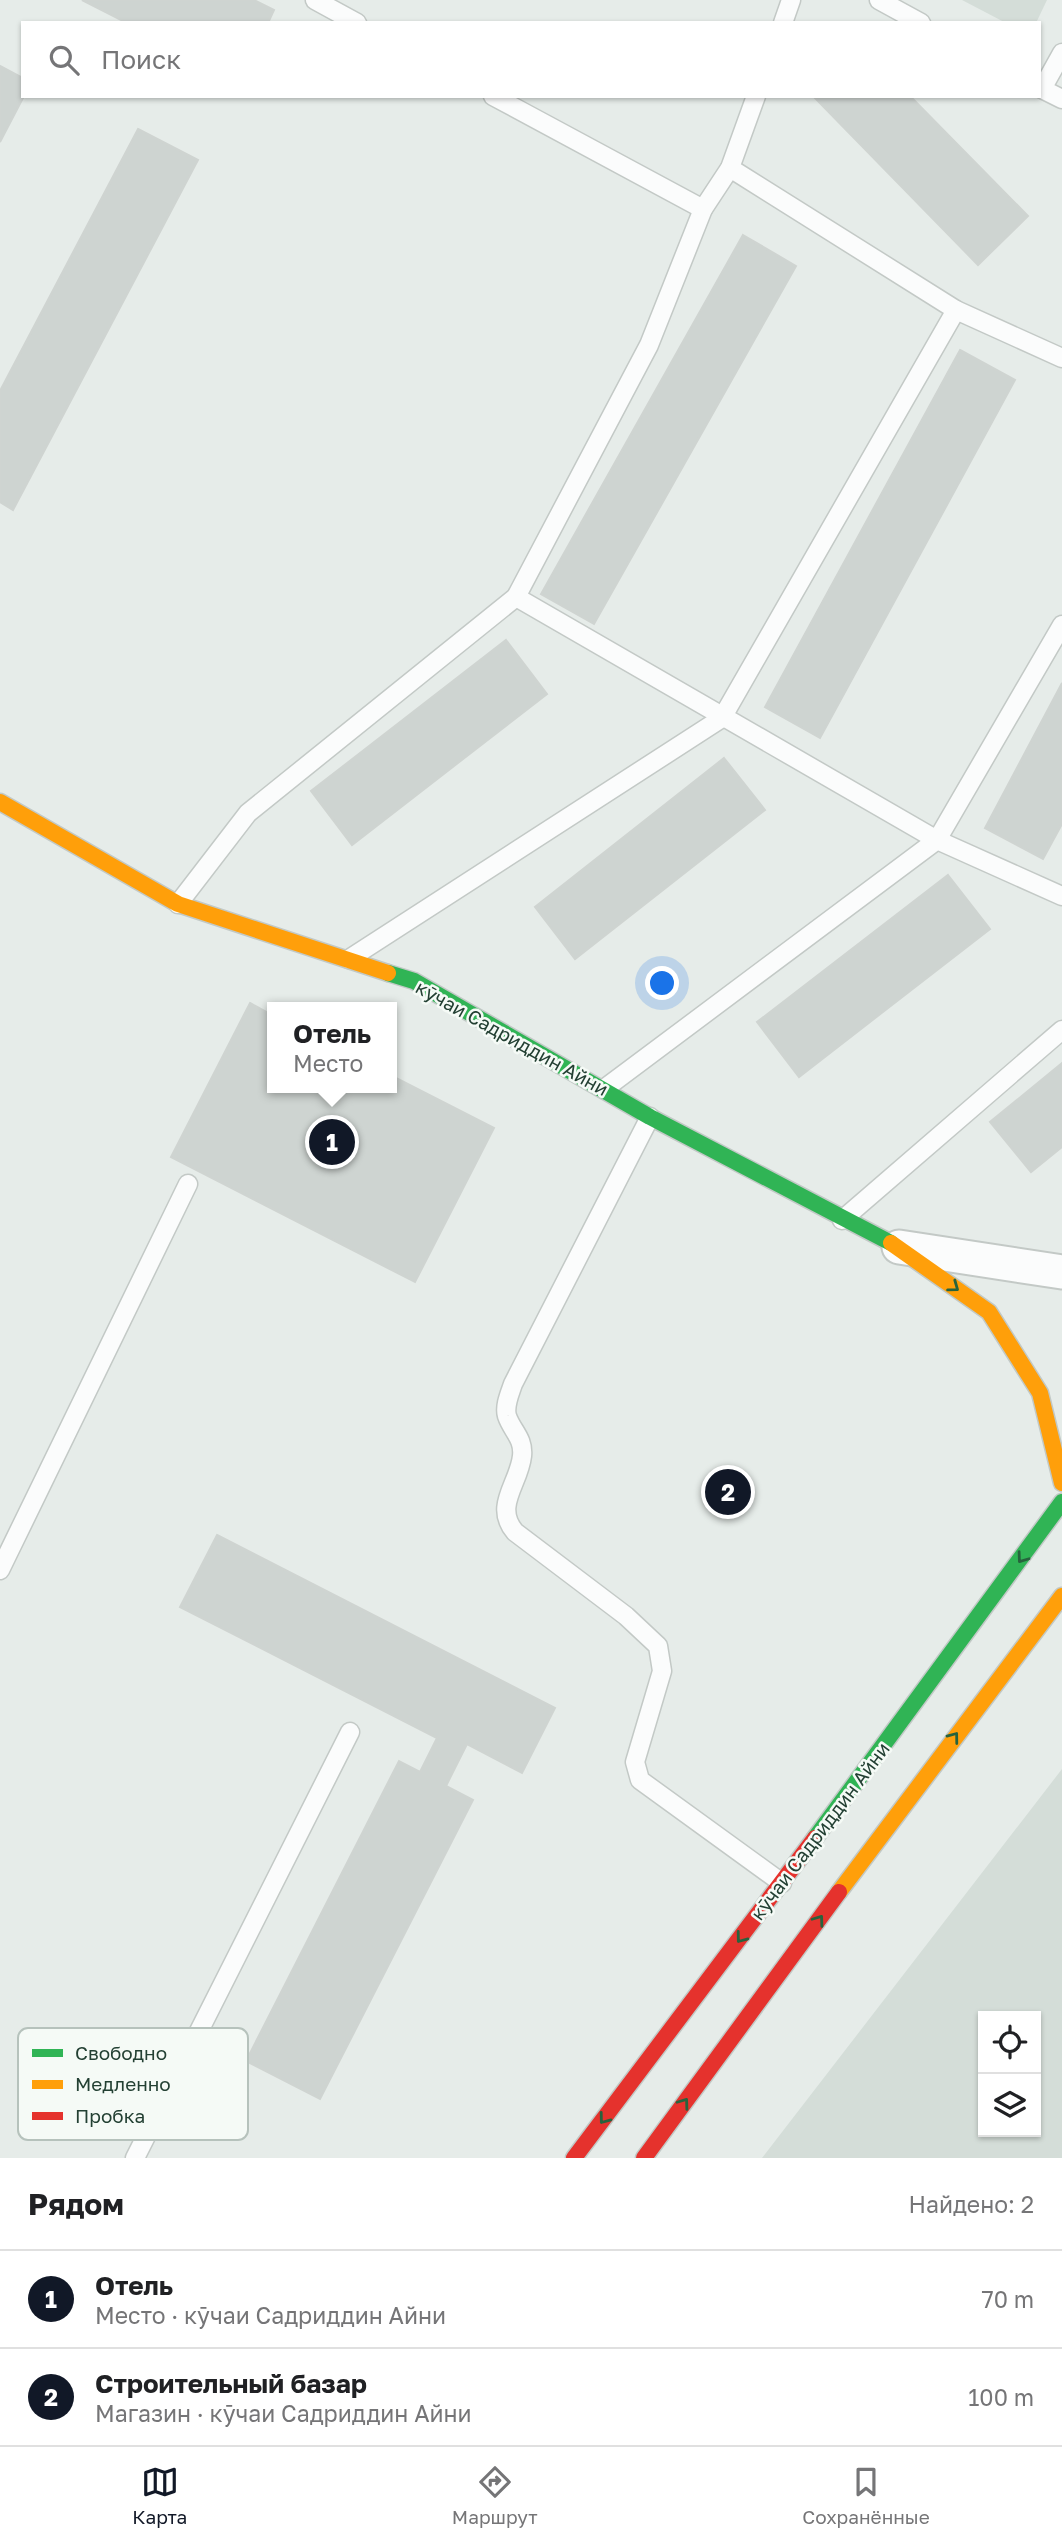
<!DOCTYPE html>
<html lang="ru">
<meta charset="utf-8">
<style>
:root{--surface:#fff;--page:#f2f2f2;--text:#202124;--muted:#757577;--line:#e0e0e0;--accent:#111827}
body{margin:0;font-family:"Golos Text",sans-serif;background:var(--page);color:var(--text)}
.controls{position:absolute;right:21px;bottom:21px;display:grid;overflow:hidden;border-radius:0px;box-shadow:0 2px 5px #0004}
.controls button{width:63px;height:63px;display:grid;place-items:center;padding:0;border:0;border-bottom:2px solid var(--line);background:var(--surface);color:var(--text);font:35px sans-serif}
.you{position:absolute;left:663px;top:984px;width:24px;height:24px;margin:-18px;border:5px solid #fff;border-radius:50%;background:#1a73e8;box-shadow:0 0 0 10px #1a73e833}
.badge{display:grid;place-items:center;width:46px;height:46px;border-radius:50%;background:var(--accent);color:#fff;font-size:23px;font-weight:700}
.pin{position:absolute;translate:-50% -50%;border:4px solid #fff;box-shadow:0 2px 7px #0006}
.popup{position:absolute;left:267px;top:1002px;width:130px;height:91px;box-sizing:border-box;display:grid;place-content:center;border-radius:0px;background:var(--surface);filter:drop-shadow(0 2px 5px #0005);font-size:23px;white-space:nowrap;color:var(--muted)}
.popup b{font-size:26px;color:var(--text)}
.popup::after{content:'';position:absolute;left:50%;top:100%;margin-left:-14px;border:14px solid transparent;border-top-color:var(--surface)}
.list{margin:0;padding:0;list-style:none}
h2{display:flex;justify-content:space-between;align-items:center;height:91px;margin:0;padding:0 28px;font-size:30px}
h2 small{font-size:23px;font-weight:400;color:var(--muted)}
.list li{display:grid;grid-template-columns:46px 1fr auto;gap:21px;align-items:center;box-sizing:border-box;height:98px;padding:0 28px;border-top:2px solid var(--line)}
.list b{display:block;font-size:26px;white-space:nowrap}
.list p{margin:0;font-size:23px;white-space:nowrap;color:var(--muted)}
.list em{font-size:23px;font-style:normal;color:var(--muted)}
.icon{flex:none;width:38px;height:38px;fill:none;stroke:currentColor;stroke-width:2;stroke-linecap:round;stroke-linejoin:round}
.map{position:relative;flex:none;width:1062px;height:2158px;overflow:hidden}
.search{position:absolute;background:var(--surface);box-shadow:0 2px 5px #0004;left:21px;right:21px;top:21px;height:77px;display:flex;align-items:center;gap:18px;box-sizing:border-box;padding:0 24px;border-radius:0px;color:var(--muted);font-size:26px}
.sheet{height:287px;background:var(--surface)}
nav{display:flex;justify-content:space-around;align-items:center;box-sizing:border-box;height:98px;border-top:2px solid var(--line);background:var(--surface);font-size:19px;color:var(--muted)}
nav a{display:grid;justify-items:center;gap:4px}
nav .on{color:var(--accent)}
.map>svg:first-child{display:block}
.built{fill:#d4ddd8;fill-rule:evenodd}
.building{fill:#ced4d1;stroke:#cfd4d1;stroke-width:2}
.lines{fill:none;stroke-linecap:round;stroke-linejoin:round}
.lane-casing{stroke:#c3c9c6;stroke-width:21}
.street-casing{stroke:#c3c9c6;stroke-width:37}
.fast-casing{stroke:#c2c9c6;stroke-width:19}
.slow-casing{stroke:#c2c9c6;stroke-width:19}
.jam-casing{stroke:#c2c9c6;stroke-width:19}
.lane{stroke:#fbfcfc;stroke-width:18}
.street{stroke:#fbfcfc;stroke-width:33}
.fast{stroke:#30b455;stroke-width:16}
.slow{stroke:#ff9f0a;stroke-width:16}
.jam{stroke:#e5322d;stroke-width:16}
.oneway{stroke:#27633d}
.labels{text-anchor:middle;stroke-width:5;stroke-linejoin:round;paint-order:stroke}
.street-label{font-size:19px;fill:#234033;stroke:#f5faf6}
.key{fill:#f5faf6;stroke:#b6c2bc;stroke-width:2}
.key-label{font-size:19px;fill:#234033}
</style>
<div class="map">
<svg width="1062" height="2158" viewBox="0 0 1062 2158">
<rect width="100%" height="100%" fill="#e6ece9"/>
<g class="built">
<path d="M962,0h85l-11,23h-30z"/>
<path d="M1062,1769v389h-300zM983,2016h53v116h-53z"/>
</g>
<g class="building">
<path d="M82,0h172l20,10 -6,13h-141z"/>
<path d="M0,66l23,12 1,18 -24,46z"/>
<path d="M813,96h97l118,120 -50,49z"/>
<path d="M138,129l60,31 -185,350 -13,-8v-111z"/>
<path d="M743,235l53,31 -202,358 -53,-30z"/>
<path d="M960,350l55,30 -195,358 -55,-31z"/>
<path d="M506,640l41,54 -195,151 -41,-54z"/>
<path d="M1062,683v141l-19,35 -58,-31z"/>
<path d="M724,758l41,52 -190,149 -40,-52z"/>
<path d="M948,875l42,54 -191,148 -42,-55z"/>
<path d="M250,1003l22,12v73h120v-12l102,52 -79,154 -244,-125z"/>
<path d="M1062,1063v84l-31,25 -41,-50z"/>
<path d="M217,1535l338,173 -33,65 -55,-29 -21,42 27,14 -153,299 -74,-38 153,-300 21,11 17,-34 -257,-131z"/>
</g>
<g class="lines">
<g class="lane-casing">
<g id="lane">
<path d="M315,0l42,23"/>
<path d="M879,0l42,23"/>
<path d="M783,23l8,-23"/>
<path d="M1062,53l-20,36 20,10"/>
<path d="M493,96l210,113"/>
<path d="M730,168l226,142 106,48"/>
<path d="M516,597l421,243 125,56"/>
<path d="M178,904l70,-91 268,-216 133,-252 54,-136 27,-41 26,-72"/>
<path d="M349,959l373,-241 234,-408"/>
<path d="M604,1089l333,-249 125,-215"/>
<path d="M650,1117l-137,267c-3,9 -9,22 -6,32 5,15 17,22 15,40 -3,28 -29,50 -7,76l111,84 32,30 4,25 -27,91 5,18 142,103"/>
<path d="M842,1220l220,-190"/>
<path d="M0,1570l188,-386"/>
<path d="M135,2158l215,-426"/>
</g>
</g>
<g class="street-casing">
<path id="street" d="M899,1247l163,25"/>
</g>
<g class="fast-casing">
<g id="fast">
<path d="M388,973l26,8 236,136 241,126"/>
<path d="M815,1838l247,-336"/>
</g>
</g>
<g class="slow-casing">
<g id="slow">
<path d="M0,802l178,102 210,69"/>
<path d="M891,1243l98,69 51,81 22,90"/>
<path d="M839,1892l223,-296"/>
</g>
</g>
<g class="jam-casing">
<g id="jam">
<path d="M574,2158l241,-320"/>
<path d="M644,2158l195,-266"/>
</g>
</g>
<use href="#lane" class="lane"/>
<use href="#street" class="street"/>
<use href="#fast" class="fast"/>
<use href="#slow" class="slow"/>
<use href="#jam" class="jam"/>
</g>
<defs><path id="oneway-chevron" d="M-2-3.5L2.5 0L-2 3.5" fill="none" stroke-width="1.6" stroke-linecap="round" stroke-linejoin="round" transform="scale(1.75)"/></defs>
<g class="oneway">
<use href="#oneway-chevron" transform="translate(954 1287) rotate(36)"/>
<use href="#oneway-chevron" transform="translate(1022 1558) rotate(126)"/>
<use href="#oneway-chevron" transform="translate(954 1737) rotate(-53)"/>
<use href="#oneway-chevron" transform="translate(819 1920) rotate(-54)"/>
<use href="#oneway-chevron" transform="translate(741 1938) rotate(127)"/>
<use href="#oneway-chevron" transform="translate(684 2103) rotate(-54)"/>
<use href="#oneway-chevron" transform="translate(604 2119) rotate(127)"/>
</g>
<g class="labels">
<g class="street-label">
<text transform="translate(512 1038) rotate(29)" y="7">кӯчаи Садриддин Айни</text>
<text transform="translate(820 1831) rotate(-53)" y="7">кӯчаи Садриддин Айни</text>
</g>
</g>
<rect x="18" y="2028" width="230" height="112" rx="10" class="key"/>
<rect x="32" y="2049" width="31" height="8" fill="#30b455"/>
<rect x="32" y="2080" width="31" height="9" fill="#ff9f0a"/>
<rect x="32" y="2112" width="31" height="8" fill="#e5322d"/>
<g class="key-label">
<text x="75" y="2060">Свободно</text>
<text x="75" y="2091">Медленно</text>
<text x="75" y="2123">Пробка</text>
</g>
</svg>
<div class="controls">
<button><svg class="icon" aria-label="locate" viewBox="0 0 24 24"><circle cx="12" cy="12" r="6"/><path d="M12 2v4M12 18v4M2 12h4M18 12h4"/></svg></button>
<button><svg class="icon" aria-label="layers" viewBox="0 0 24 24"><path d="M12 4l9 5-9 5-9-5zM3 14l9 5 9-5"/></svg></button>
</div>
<div class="you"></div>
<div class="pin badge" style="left:332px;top:1142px">1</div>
<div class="popup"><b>Отель</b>Место</div>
<div class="pin badge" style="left:728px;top:1492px">2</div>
<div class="search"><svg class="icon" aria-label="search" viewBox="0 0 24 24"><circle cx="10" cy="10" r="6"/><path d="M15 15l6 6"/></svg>Поиск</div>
</div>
<section class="sheet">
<h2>Рядом<small>Найдено: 2</small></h2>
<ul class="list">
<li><span class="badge">1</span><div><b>Отель</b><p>Место · кӯчаи Садриддин Айни</p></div><em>70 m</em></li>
<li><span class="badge">2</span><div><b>Строительный базар</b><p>Магазин · кӯчаи Садриддин Айни</p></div><em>100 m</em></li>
</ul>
</section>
<nav>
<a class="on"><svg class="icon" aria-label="map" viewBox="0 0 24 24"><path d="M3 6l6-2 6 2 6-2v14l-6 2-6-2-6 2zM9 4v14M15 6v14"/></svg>Карта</a>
<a><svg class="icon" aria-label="directions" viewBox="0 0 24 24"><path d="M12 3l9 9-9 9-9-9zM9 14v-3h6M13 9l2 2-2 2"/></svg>Маршрут</a>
<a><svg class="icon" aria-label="saved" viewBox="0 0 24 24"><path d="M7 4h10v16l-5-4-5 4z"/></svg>Сохранённые</a>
</nav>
